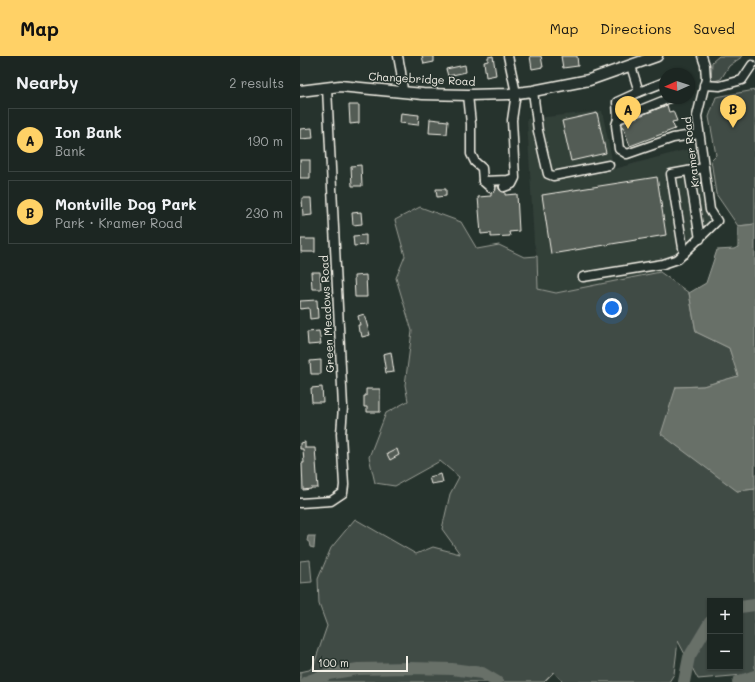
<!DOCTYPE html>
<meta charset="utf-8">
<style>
:root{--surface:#1c2622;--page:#252e2a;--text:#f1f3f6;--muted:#a0a5a5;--line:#3a4340;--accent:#ffd166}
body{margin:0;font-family:Mali,sans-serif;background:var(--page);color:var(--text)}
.controls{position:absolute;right:12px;bottom:12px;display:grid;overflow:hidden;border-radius:0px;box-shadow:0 1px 3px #0004}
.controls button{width:36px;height:36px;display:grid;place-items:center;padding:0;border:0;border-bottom:1px solid var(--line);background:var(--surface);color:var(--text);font:20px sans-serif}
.compass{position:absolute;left:359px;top:12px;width:36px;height:36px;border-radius:50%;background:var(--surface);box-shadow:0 1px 3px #0004;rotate:267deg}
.scale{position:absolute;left:12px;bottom:10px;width:96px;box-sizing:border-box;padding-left:4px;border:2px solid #f4f1e8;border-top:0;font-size:11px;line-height:14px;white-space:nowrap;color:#f4f1e8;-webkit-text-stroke:3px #26332d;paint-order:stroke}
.you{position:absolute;left:312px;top:252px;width:14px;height:14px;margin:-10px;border:3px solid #fff;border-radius:50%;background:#1a73e8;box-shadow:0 0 0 6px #1a73e833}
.badge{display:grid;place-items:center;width:26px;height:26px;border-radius:50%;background:var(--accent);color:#111;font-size:13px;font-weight:700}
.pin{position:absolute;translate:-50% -33px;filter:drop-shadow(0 1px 2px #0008)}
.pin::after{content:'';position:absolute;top:21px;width:14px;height:12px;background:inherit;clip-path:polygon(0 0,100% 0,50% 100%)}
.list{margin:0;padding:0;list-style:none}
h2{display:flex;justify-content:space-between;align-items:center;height:52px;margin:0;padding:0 16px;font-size:17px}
h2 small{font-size:13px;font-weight:400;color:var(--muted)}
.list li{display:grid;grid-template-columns:26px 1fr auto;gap:12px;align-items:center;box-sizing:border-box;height:64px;margin:0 8px 8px;padding:0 8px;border:1px solid var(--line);border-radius:0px}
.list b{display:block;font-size:15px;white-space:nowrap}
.list p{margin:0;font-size:13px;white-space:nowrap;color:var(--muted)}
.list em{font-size:13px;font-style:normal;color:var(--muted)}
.map{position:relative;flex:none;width:455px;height:626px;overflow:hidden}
header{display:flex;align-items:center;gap:24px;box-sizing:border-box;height:56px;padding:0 20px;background:var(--accent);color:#111}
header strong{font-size:19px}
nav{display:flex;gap:22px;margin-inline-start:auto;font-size:14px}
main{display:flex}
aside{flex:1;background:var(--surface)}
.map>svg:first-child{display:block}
.built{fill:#333f39}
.green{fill:#414b45;stroke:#9a9e96;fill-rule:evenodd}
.water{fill:#676f68;stroke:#9fa39b}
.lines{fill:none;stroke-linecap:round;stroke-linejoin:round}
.river{stroke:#676f68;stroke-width:12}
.building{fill:#525c55;stroke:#f4f1e8}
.minor-casing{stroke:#f4f1e8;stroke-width:11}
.major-casing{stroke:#f4f1e8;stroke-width:13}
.minor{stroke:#26332d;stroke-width:8}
.major{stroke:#26332d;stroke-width:10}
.labels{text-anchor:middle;stroke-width:3;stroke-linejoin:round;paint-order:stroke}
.street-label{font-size:11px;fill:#f4f1e8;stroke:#26332d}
</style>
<header>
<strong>Map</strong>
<nav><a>Map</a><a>Directions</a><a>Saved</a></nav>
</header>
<main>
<aside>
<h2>Nearby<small>2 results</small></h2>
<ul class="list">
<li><span class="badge">A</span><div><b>Ion Bank</b><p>Bank</p></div><em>190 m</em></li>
<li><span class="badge">B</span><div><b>Montville Dog Park</b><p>Park · Kramer Road</p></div><em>230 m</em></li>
</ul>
</aside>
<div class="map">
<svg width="455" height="626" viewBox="0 0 455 626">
<rect width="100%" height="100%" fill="#26332d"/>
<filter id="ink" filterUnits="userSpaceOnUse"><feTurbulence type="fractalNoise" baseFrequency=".025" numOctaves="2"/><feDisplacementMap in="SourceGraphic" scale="8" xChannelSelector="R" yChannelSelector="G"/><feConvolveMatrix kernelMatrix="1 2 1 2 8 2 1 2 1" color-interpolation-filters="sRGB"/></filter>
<g filter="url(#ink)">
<path class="built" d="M302,55l12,58 85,-23 15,88 -33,27 -23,3 2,8 -104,21 -18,-4 -1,-33 -3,-13 -7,-124z"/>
<g class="green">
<path d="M419,0h24l-14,10 -8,13 -10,3 1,-20z"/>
<path d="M455,34v134l-17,2 -22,-32 -5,-34 5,-5 -7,-38 7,-20z"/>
<path d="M120,151l41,15 16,27 22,-4 25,12 13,-1 1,33 18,4 104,-21 29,21 7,39 33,16 10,28 -36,10 -27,1 61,104 18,-2v185l-57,5 -20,-38 -4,33 -5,8h-106l-9,-10 -10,10h-244v-10l9,-2 4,-3 14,-41 -8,-22 -1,-25 13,-31 24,-29 61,35 17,-7 27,7 -18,-25 8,-35 9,-17 -19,-16 -45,25 -20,-3 -6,-26 17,-44 22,-12 -3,-16 7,-54 -16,-53 9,-22 -10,-36zM410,545h30v66h-30z"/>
<path d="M10,504l2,22 -12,1v-22z"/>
</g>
<g class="water">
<path d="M455,168v265l-18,2 -76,-57 15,-47 27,-1 35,-10 -9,-28 -33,-16 -7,-39 17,-10 11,-33 17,-1 4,-2v-21z"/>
<path d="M8,480h7l-1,12 -4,-1 -1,-5 -2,-1z"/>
</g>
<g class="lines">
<g class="river">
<path d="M440,551l15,-2"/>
<path d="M6,626l22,-8 30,-5 52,-1 42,1 30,4 15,9"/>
<path d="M384,626l5,-25 21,-35"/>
<path d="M438,626l17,-6"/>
</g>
</g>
<g class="building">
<path d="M122,0h12v6l-10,2z"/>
<path d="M193,0l3,19 -10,2 -2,-15 4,-1v-4z"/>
<path d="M230,0h11l2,11 -11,2z"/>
<path d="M261,0h16l1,10 -15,2z"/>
<path d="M165,9l1,7 -18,4 -2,-7z"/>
<path d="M49,49h10v18l-9,1z"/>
<path d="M367,49l2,7 4,-1 4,10 -5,1 3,7 -45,17 -7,-19h-1v-4z"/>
<path d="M101,57l18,2 -1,10 -18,-2z"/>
<path d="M297,57l9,40 -35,8 -9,-40z"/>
<path d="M130,63l18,2 -1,13 -18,-1z"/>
<path d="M12,72l1,10 -13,1v-10z"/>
<rect x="0" y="104" width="10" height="18"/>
<path d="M61,109l1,21h-10l-1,-20z"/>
<path d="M357,121l9,58 -115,19 -9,-59z"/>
<path d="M196,130h3v3l2,2 4,1v3l12,-1 2,37 -10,1 1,4 -19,1v-4l-10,1 -3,-37 13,-1v-3l4,-2z"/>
<path d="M136,133h10v7l-9,1z"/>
<path d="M2,142h9l1,17 -9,1z"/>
<path d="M61,156l1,12 -9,1 -1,-12z"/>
<path d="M66,179v10l-12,1 -1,-10z"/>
<rect x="1" y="183" width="14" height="13"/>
<path d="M11,216h9l1,17h-9z"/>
<path d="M66,219l1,22h-12l-1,-21z"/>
<path d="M17,244l1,18 -8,1 -1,-11 -9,1v-8z"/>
<path d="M64,258l6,21 -8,2 -1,-5h-2l-1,-7h2l-2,-9z"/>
<path d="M19,275l2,13 -13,1 -1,-13z"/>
<path d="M91,296l3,20 -8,1 -3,-19z"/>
<path d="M21,304v14h-10l-1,-13z"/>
<path d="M22,331l1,15h-11l-1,-14z"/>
<path d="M66,333h14v23h-13v-5h-3v-11h2z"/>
<path d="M5,386v6h10l3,40h-7v1l-8,1 -1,-27h2l-1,-14h-3v-6z"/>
<path d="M97,393l2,6 -9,5 -3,-6z"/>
<path d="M141,418l2,8 -12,2 -2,-7z"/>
</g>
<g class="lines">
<g class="minor-casing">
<g id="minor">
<path d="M98,0l3,16 2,19"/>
<path d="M331,10l8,26 26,-10"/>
<path d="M404,29l16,1 22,-6 10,-15"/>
<path d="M233,35l5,40 10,43 5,2 56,-11"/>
<path d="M168,39l3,29v30l4,8 7,6 1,13 8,7"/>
<path d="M370,42l-52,21 -2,6 3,24 8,5 46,-16 26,-4"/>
<path d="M318,63l-1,-17 22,-10"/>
<path d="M389,115l11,68"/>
<path d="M183,125l25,-1 6,-2"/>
<path d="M204,131l8,-3 3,-6 -3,-58 4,-27 -8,-37"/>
<path d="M384,198l-13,-80 33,-6"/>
<path d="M283,221l80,-13 15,-5 39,-38 -7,-11 -13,-94 9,-37 -1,-14 -3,-9"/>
<path d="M0,447l31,-2 12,-8 1,-8 -3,-51 2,-27 -16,-319"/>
</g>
</g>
<g class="major-casing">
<path id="major" d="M0,35l40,-5 83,8 45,1 41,-1 24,-3 56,-11 68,-24"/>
</g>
<use href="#minor" class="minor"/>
<use href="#major" class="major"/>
</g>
</g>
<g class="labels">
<g class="street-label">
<text transform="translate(122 23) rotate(3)" y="4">Changebridge Road</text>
<text transform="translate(391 96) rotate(-97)" y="4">Kramer Road</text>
<text transform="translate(27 258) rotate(-93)" y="4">Green Meadows Road</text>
</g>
</g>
</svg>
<div class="controls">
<button>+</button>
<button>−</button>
</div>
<svg class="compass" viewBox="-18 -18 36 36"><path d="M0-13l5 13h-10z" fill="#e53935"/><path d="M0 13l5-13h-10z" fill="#a0a5a5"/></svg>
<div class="scale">100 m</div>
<div class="you"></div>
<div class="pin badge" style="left:328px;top:73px">A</div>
<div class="pin badge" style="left:433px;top:72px">B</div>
</div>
</main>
